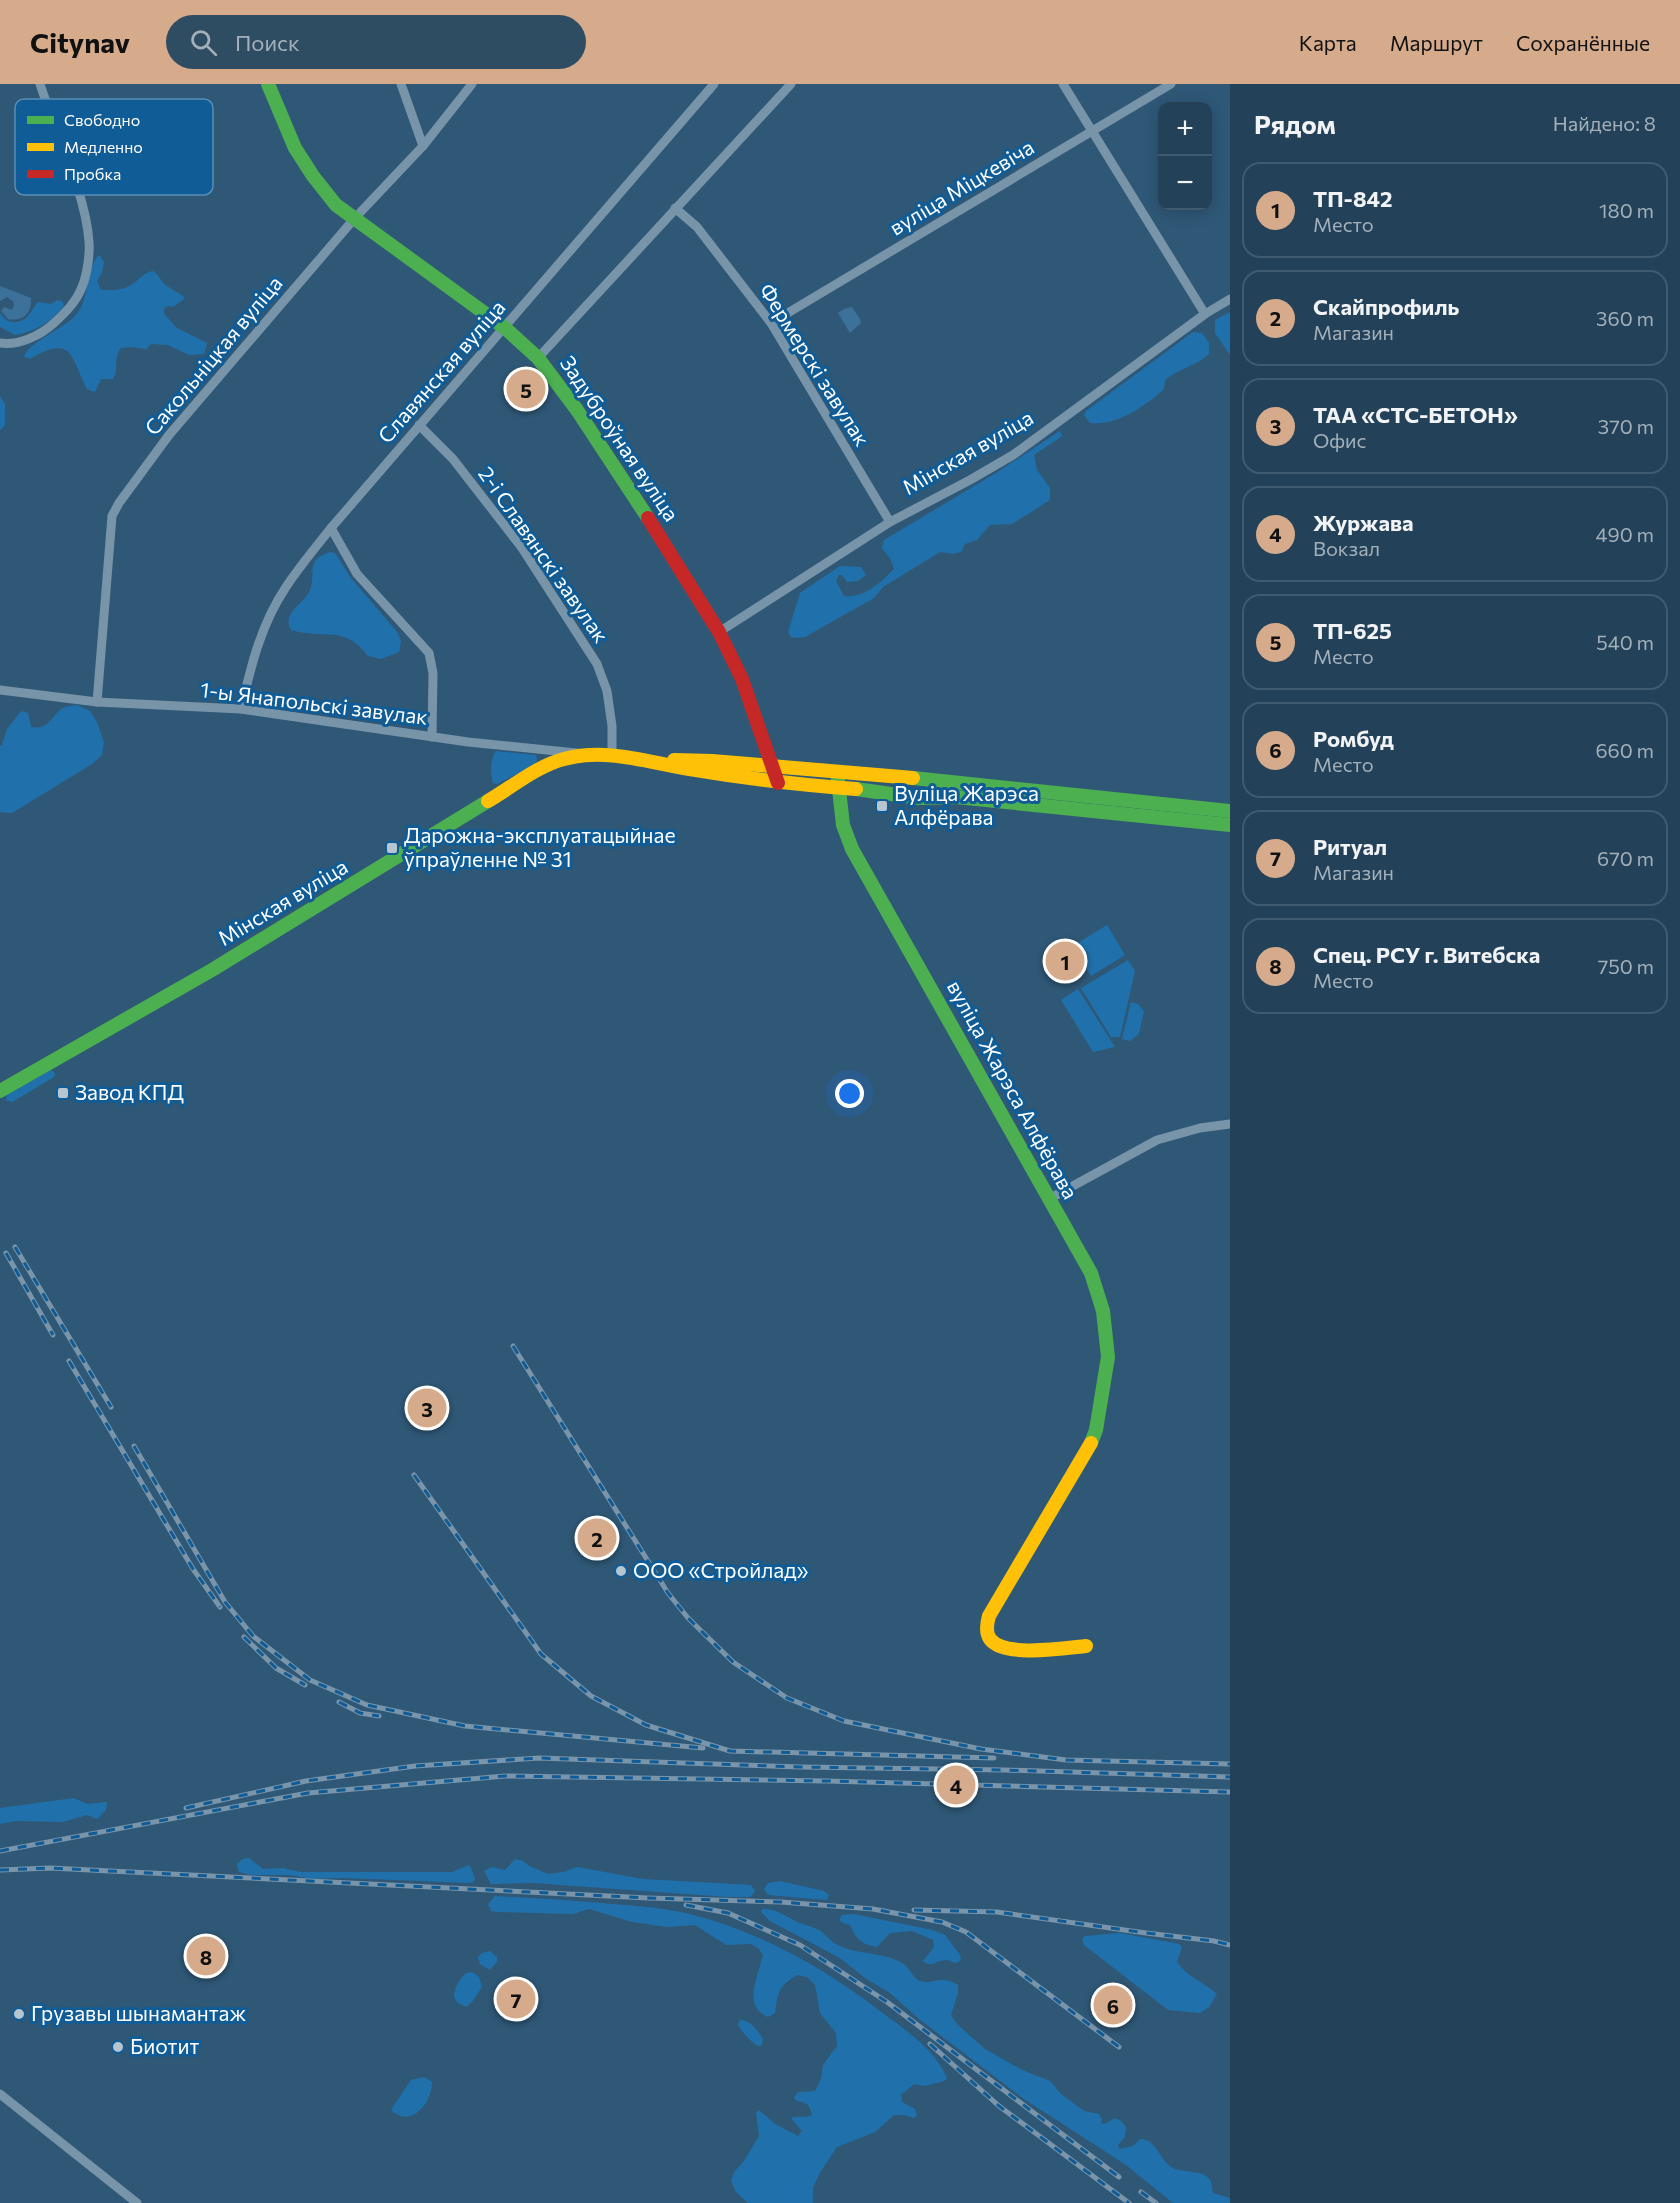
<!DOCTYPE html>
<html lang="ru">
<meta charset="utf-8">
<style>
:root{--surface:#234259;--page:#2f4d62;--text:#f1f3f6;--muted:#a3b0ba;--line:#405b6f;--accent:#d6ab8b}
body{margin:0;font-family:Commissioner,sans-serif;background:var(--page);color:var(--text)}
.controls{position:absolute;right:18px;top:18px;display:grid;overflow:hidden;border-radius:12px;box-shadow:0 3px 15px #0003}
.controls button{width:54px;height:54px;display:grid;place-items:center;padding:0;border:0;border-bottom:2px solid var(--line);background:var(--surface);color:var(--text);font:30px sans-serif}
.you{position:absolute;left:850px;top:1010px;width:21px;height:21px;margin:-15px;border:4px solid #fff;border-radius:50%;background:#1a73e8;box-shadow:0 0 0 9px #1a73e833}
.badge{display:grid;place-items:center;width:39px;height:39px;border-radius:50%;background:var(--accent);color:#111;font-size:20px;font-weight:700}
.pin{position:absolute;translate:-50% -50%;border:3px solid #fff;box-shadow:0 2px 6px #0006}
.list{margin:0;padding:0;list-style:none}
h2{display:flex;justify-content:space-between;align-items:center;height:78px;margin:0;padding:0 24px;font-size:26px}
h2 small{font-size:20px;font-weight:400;color:var(--muted)}
.list li{display:grid;grid-template-columns:39px 1fr auto;gap:18px;align-items:center;box-sizing:border-box;height:96px;margin:0 12px 12px;padding:0 12px;border:2px solid var(--line);border-radius:18px}
.list b{display:block;font-size:22px;white-space:nowrap}
.list p{margin:0;font-size:20px;white-space:nowrap;color:var(--muted)}
.list em{font-size:20px;font-style:normal;color:var(--muted)}
.icon{flex:none;width:33px;height:33px;fill:none;stroke:currentColor;stroke-width:2;stroke-linecap:round;stroke-linejoin:round}
.map{position:relative;flex:none;width:1230px;height:2119px;overflow:hidden}
header{display:flex;align-items:center;gap:36px;box-sizing:border-box;height:84px;padding:0 30px;background:var(--accent);color:#111}
header strong{font-size:28px}
nav{display:flex;gap:33px;margin-inline-start:auto;font-size:21px}
.search{width:420px;height:54px;background:var(--page);display:flex;align-items:center;gap:15px;box-sizing:border-box;padding:0 21px;border-radius:33px;color:var(--muted);font-size:22px}
main{display:flex}
aside{flex:1;background:var(--surface)}
.map>svg:first-child{display:block}
.green{fill:#2071ab}
.water{fill:#3c719a}
.lines{fill:none;stroke-linecap:round;stroke-linejoin:round}
.street{stroke:#7794a9;stroke-width:9}
.fast{stroke:#4caf50;stroke-width:14}
.slow{stroke:#ffc107;stroke-width:14}
.jam{stroke:#c62828;stroke-width:14}
.rail-casing{stroke:#7a94a9;stroke-width:5}
.rail{stroke:#105c96;stroke-width:3;stroke-dasharray:9;stroke-linecap:butt}
.poi-dot{fill:#b6c5cf;stroke:#105c96;stroke-width:2}
.labels{text-anchor:middle;stroke-width:6;stroke-linejoin:round;paint-order:stroke}
.street-label{font-size:21px;fill:#fff;stroke:#105c96}
.poi-label{font-size:21px;fill:#fff;stroke:#105c96;text-anchor:start}
.key{fill:#105c96;stroke:#588db6;stroke-width:1.5}
.key-label{font-size:16px;fill:#fff}
</style>
<header>
<strong>Citynav</strong>
<div class="search"><svg class="icon" aria-label="search" viewBox="0 0 24 24"><circle cx="10" cy="10" r="6"/><path d="M15 15l6 6"/></svg>Поиск</div>
<nav><a>Карта</a><a>Маршрут</a><a>Сохранённые</a></nav>
</header>
<main>
<div class="map">
<svg width="1230" height="2119" viewBox="0 0 1230 2119">
<rect width="100%" height="100%" fill="#2f5877"/>
<g class="green">
<path d="M99,171l5,7 -2,10 -5,9 4,9c9,0 18,1 26,-3 11,-4 14,-14 26,-16 6,4 9,12 14,15 6,4 12,7 18,12l-12,9 -5,-1 -4,2v6l13,14 30,15 -3,11 -15,1 -21,-10 -17,-1 -5,5 -15,-2 -10,1c-9,12 -1,21 -8,31h-12l-6,13 -8,-3c-17,-34 -15,-55 -57,-30l-6,-2c3,-14 39,-28 51,-41 16,-17 9,-44 24,-61z"/>
<path d="M57,216l5,1 2,5c-14,16 -27,25 -49,29l-15,-8v-14c5,10 17,12 26,5 5,-4 7,-11 12,-16l13,2z"/>
<path d="M1230,228v43l-15,-22v-13z"/>
<path d="M1193,248l9,1 7,10v11c-13,12 -29,14 -44,26l-1,9c-20,18 -47,37 -74,34l-6,-8 2,-4z"/>
<path d="M0,312l5,8v21l-5,5z"/>
<path d="M1060,347l2,5 -28,19 3,15 13,18v12l-38,24 -22,1 -13,15 -12,4 -3,7 -8,3 -14,-2 -57,35 -9,11 -69,39 -13,1 -4,-6 12,-39 40,-27 21,1 5,8 -8,6 -11,1 -5,-7h-3l-3,6 8,15c21,2 36,-13 50,-27l-3,-9 -9,-12 2,-8 112,-67z"/>
<path d="M331,468l4,1 16,25 47,55 3,9 -2,10 -18,7 -13,-3c-24,-32 -44,-16 -77,-26 -10,-18 14,-26 19,-40 7,-19 -6,-30 21,-38z"/>
<path d="M77,621l13,6 7,11 7,20 -2,13 -10,9 -80,49 -12,-1v-66l2,-1 5,-16 14,-18 7,2 3,14c16,3 18,-7 28,-16 5,-5 11,-5 18,-6z"/>
<path d="M496,667l40,4 1,6 -6,6 -34,17 -4,-1c-3,-9 -3,-25 3,-32z"/>
<path d="M1107,841l18,30 -34,21 -18,-30z"/>
<path d="M1128,876l7,11 -15,66h-9l-30,-49z"/>
<path d="M1078,905l37,58 -22,5 -32,-52z"/>
<path d="M1131,918l7,2 6,7 -5,23 -9,7 -8,-2z"/>
<path d="M51,986l4,3 -1,4 -42,25 -6,-2 1,-5z"/>
<path d="M74,1714l13,6 20,-2 -1,8 -9,9 -10,-4 -24,7 -47,-1 -16,3v-16z"/>
<path d="M249,1774l14,11 20,-1 17,4h152l17,-7 3,5 3,9 -3,4 -129,-5 -32,1 -21,-4h-39l-12,-3 -2,-8 6,-5z"/>
<path d="M515,1775l8,2 6,5 19,8 15,-2 14,-5 66,12 108,6 4,6 -5,6h-22l-195,-14 -42,1 -7,-13 8,-4 13,3z"/>
<path d="M780,1797l44,10 5,4 -2,5 -59,-5 -4,-6 4,-6z"/>
<path d="M495,1812c39,2 78,4 118,8 25,2 52,4 77,10 70,18 133,53 190,97 24,18 55,38 67,67l-3,3 -19,5 -11,-2 -13,11 1,7 13,7 2,6 -3,3 -10,-3h-10l-19,17 -38,15 -16,24 -8,16v16h-65l-12,-11 -5,-11 3,-9 10,-11 15,-25 -3,-23 3,-3 16,14 23,12 4,-5 -11,-13c7,-3 14,1 21,-3 -2,-11 -5,-12 -15,-14l-3,-3 4,-6 17,-1 6,-12 2,-14 14,-19 -1,-13 -16,-20 -5,-28 -8,-8 -10,-2c-19,11 -19,18 -22,38l-7,4c-26,-11 -10,-40 -5,-62l-5,-7 -7,-4 -25,1 -31,-20 -28,2 -35,-5 -43,-13 -16,5 -75,-2 -7,-1 -3,-7z"/>
<path d="M762,1825c16,-1 25,9 38,14 8,3 15,4 22,9 6,5 10,11 18,14 20,9 43,6 62,17 7,4 10,13 16,17 13,7 22,-7 40,5v8l-7,22 7,10 27,24 37,21 28,11 11,13 23,17 15,3 3,5 -1,4 4,1 10,-6 6,3 5,6 -1,10 -7,8 1,4 14,-3 7,-7c16,0 19,19 30,27 12,9 32,2 40,14 2,3 2,9 3,13l17,5v5h-57l-47,-38 -102,-66 -105,-80 -29,-26 -25,-15 -25,-20 -70,-37 -9,-9z"/>
<path d="M854,1830l78,16 13,5 15,20 1,5 -5,3c-3,-1 -6,-2 -9,-3 -10,-1 -15,9 -24,1l11,-14 -1,-7 -21,-9 -22,2 -13,14c-16,-3 -21,-8 -27,-22l-7,-2 -4,-3 3,-5z"/>
<path d="M1120,1849l59,11 3,3 -5,15c10,15 27,20 40,32l-8,13 -9,6 -32,-3 -84,-65 -2,-6 3,-3z"/>
<path d="M490,1867l7,6v5l-7,8 -10,-6 -2,-7 4,-4z"/>
<path d="M472,1888l7,5 3,10 -10,15 -6,5 -8,-4 -4,-6c1,-11 5,-17 12,-24z"/>
<path d="M740,1936c11,0 17,10 23,19l-1,6 -4,1c-9,-6 -16,-13 -20,-22z"/>
<path d="M424,1993l8,5c0,21 -21,47 -41,28l20,-30z"/>
</g>
<g class="water">
<path d="M0,202l31,12c1,15 -8,24 -23,21l-7,-8 3,-4 8,3 2,-5 -1,-4 -6,-4 -7,4z"/>
<path d="M852,223l8,12 1,4 -11,10 -12,-20 6,-4z"/>
</g>
<g class="lines">
<g class="street">
<path d="M401,0l22,62"/>
<path d="M1063,0l142,230"/>
<path d="M675,124l22,19 74,96 119,199"/>
<path d="M771,239l400,-239"/>
<path d="M0,259c19,3 41,-8 54,-20 12,-11 22,-21 28,-36 5,-12 8,-33 7,-45 -3,-48 -34,-111 -49,-158"/>
<path d="M538,274l253,-274"/>
<path d="M419,341l34,34 69,89 75,116 10,27 5,35v28"/>
<path d="M331,444l26,46 72,79 4,20 -1,64"/>
<path d="M719,548l171,-110 80,-42 43,-25 192,-141 25,-15"/>
<path d="M0,606l97,12 144,7 227,33 108,11"/>
<path d="M97,618l15,-186 7,-13 50,-68 185,-216 69,-73 49,-62"/>
<path d="M241,625c10,-43 20,-85 45,-122 13,-20 30,-40 45,-59l383,-444"/>
<path d="M1049,1115l108,-59 43,-12 30,-4"/>
<path d="M0,2010l137,109"/>
</g>
<g class="fast">
<path d="M268,0l27,64 18,28 23,29 169,123 33,30 39,52 71,108"/>
<path d="M837,688l6,53 9,24 239,424 12,38 5,46 -12,73 -5,13"/>
<path d="M913,694l317,33"/>
<path d="M856,705l63,9 37,-1 274,28"/>
<path d="M0,1007l212,-121 276,-169"/>
</g>
<g class="slow">
<path d="M674,676l38,1 201,17"/>
<path d="M488,717c24,-14 49,-35 76,-42 45,-12 88,5 132,11 53,9 106,15 160,19"/>
<path d="M1086,1562c-21,2 -82,12 -96,-7 -5,-7 -3,-16 -1,-23l102,-173"/>
</g>
<path class="jam" d="M648,434l71,114 23,47 36,104"/>
<g class="rail-casing">
<g id="rail">
<path d="M15,1163l96,160"/>
<path d="M6,1169l47,82"/>
<path d="M513,1262l155,247 20,25 45,44 54,36 57,23 137,28 85,11 164,4"/>
<path d="M69,1277l124,208 27,38"/>
<path d="M134,1362l91,156 28,34 57,44 57,25 98,21 238,22"/>
<path d="M414,1391l127,179 50,42 55,29 84,26 264,7"/>
<path d="M244,1553l32,31 29,17"/>
<path d="M339,1618l21,11 19,3"/>
<path d="M186,1724l120,-27 109,-15 124,-8 262,9 203,3 226,7"/>
<path d="M0,1767l308,-58 197,-17 322,5 403,11"/>
<path d="M0,1786l50,-2 598,30 133,4 92,7 69,13 24,10 153,115"/>
<path d="M686,1821l42,8 72,32 87,57 232,175"/>
<path d="M914,1826l83,2 149,21 68,8 16,4"/>
<path d="M930,1960l69,62 130,97"/>
<path d="M1141,2108l15,11"/>
</g>
</g>
<use href="#rail" class="rail"/>
</g>
<g class="poi-dot">
<rect x="876" y="716" width="12" height="12" rx="3"/>
<rect x="386" y="758" width="12" height="12" rx="3"/>
<rect x="57" y="1003" width="12" height="12" rx="3"/>
<circle cx="621" cy="1487" r="6"/>
<circle cx="19" cy="1930" r="6"/>
<circle cx="118" cy="1963" r="6"/>
</g>
<g class="labels">
<g class="street-label">
<text transform="translate(962 104) rotate(-31)" y="7">вуліца Міцкевіча</text>
<text transform="translate(214 272) rotate(-50)" y="7">Сакольніцкая вуліца</text>
<text transform="translate(814 281) rotate(58)" y="7">Фермерскі завулак</text>
<text transform="translate(442 288) rotate(-49)" y="7">Славянская вуліца</text>
<text transform="translate(619 355) rotate(56)" y="7">Задуброўная вуліца</text>
<text transform="translate(968 369) rotate(-30)" y="7">Мінская вуліца</text>
<text transform="translate(543 471) rotate(55)" y="7">2-і Славянскі завулак</text>
<text transform="translate(314 620) rotate(7)" y="7">1-ы Янапольскі завулак</text>
<text transform="translate(283 819) rotate(-31)" y="7">Мінская вуліца</text>
<text transform="translate(1012 1006) rotate(61)" y="7">вуліца Жарэса Алфёрава</text>
</g>
<g class="poi-label">
<text x="894" y="717">Вуліца Жарэса<tspan x="894" dy="24">Алфёрава</tspan></text>
<text x="404" y="759">Дарожна-эксплуатацыйнае<tspan x="404" dy="24">ўпраўленне № 31</tspan></text>
<text x="75" y="1016">Завод КПД</text>
<text x="633" y="1494">ООО «Стройлад»</text>
<text x="31" y="1937">Грузавы шынамантаж</text>
<text x="130" y="1970">Биотит</text>
</g>
</g>
<rect x="15" y="15" width="198" height="96" rx="9" class="key"/>
<rect x="27" y="32" width="27" height="8" fill="#4caf50"/>
<rect x="27" y="59" width="27" height="8" fill="#ffc107"/>
<rect x="27" y="86" width="27" height="8" fill="#c62828"/>
<g class="key-label">
<text x="64" y="42">Свободно</text>
<text x="64" y="69">Медленно</text>
<text x="64" y="96">Пробка</text>
</g>
</svg>
<div class="controls">
<button>+</button>
<button>−</button>
</div>
<div class="you"></div>
<div class="pin badge" style="left:1065px;top:877px">1</div>
<div class="pin badge" style="left:597px;top:1454px">2</div>
<div class="pin badge" style="left:427px;top:1324px">3</div>
<div class="pin badge" style="left:956px;top:1701px">4</div>
<div class="pin badge" style="left:526px;top:305px">5</div>
<div class="pin badge" style="left:1113px;top:1921px">6</div>
<div class="pin badge" style="left:516px;top:1915px">7</div>
<div class="pin badge" style="left:206px;top:1872px">8</div>
</div>
<aside>
<h2>Рядом<small>Найдено: 8</small></h2>
<ul class="list">
<li><span class="badge">1</span><div><b>ТП-842</b><p>Место</p></div><em>180 m</em></li>
<li><span class="badge">2</span><div><b>Скайпрофиль</b><p>Магазин</p></div><em>360 m</em></li>
<li><span class="badge">3</span><div><b>ТАА «СТС-БЕТОН»</b><p>Офис</p></div><em>370 m</em></li>
<li><span class="badge">4</span><div><b>Журжава</b><p>Вокзал</p></div><em>490 m</em></li>
<li><span class="badge">5</span><div><b>ТП-625</b><p>Место</p></div><em>540 m</em></li>
<li><span class="badge">6</span><div><b>Ромбуд</b><p>Место</p></div><em>660 m</em></li>
<li><span class="badge">7</span><div><b>Ритуал</b><p>Магазин</p></div><em>670 m</em></li>
<li><span class="badge">8</span><div><b>Спец. РСУ г. Витебска</b><p>Место</p></div><em>750 m</em></li>
</ul>
</aside>
</main>
